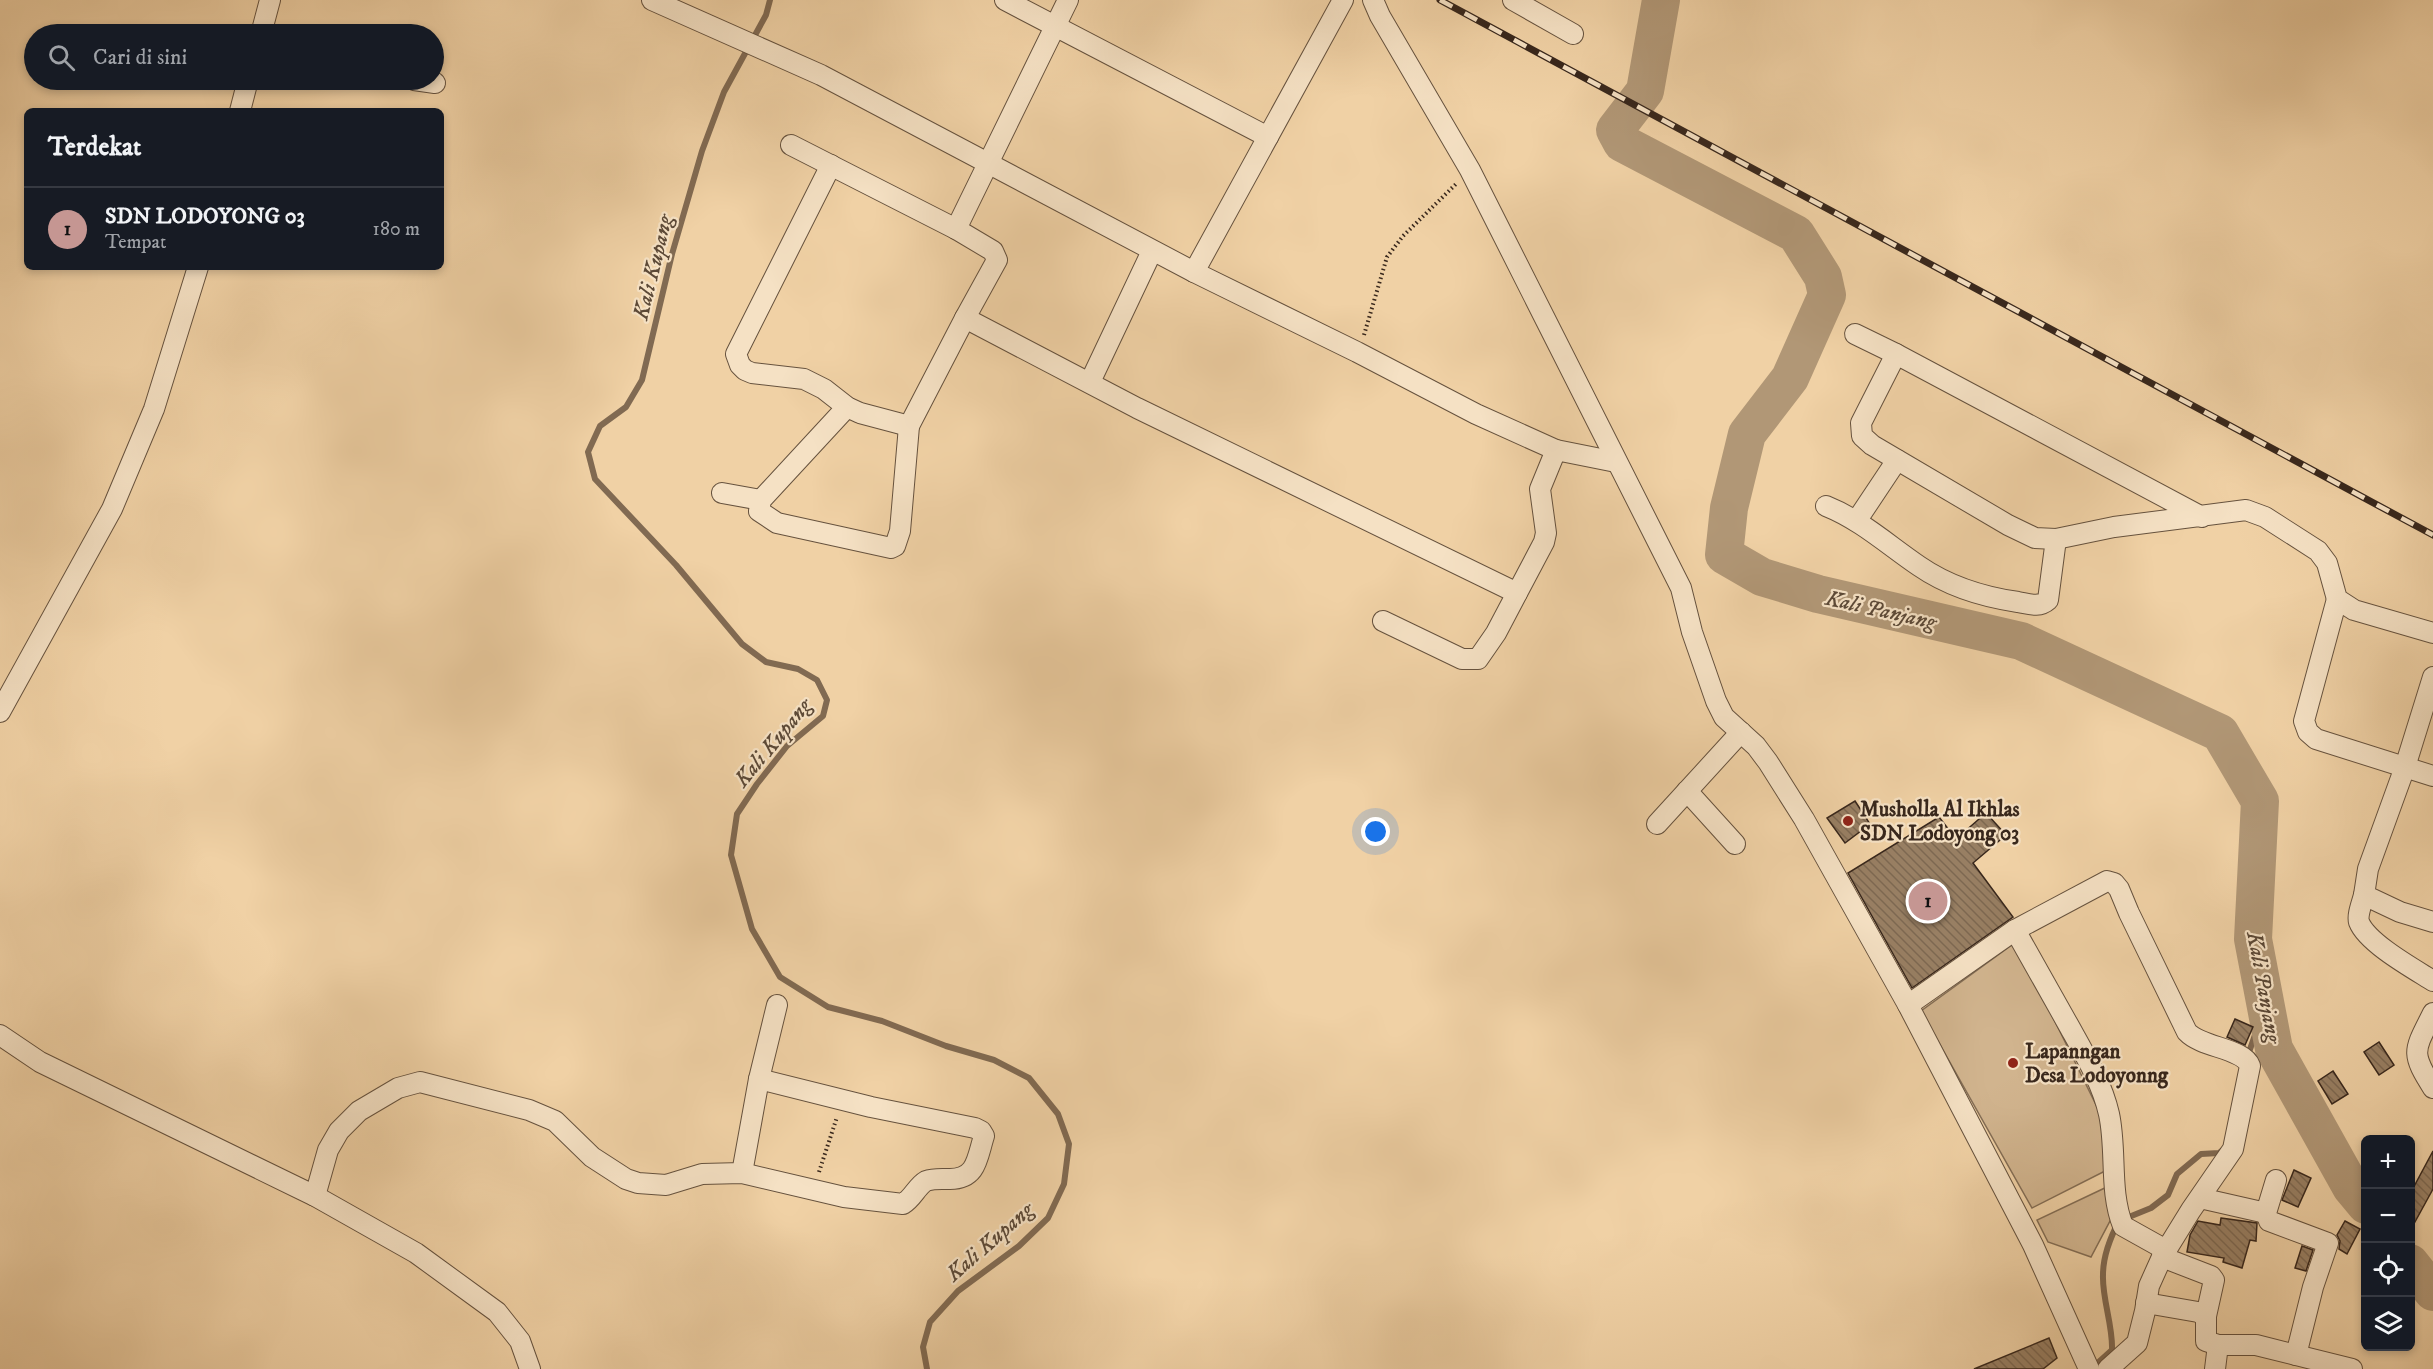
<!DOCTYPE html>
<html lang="id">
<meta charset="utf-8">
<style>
:root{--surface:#171b24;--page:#20242c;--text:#f1f3f6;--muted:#9ea1a6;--line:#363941;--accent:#c59692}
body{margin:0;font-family:"IM FELL DW Pica",serif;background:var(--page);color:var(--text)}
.controls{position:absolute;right:18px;bottom:18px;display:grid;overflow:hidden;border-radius:9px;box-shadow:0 3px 9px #0003}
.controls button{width:54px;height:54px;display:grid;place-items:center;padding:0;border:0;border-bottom:2px solid var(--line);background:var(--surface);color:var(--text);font:30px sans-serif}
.you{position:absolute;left:1376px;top:832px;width:21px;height:21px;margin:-15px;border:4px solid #fff;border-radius:50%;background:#1a73e8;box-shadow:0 0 0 9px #1a73e833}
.badge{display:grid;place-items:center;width:39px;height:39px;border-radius:50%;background:var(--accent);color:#111;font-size:20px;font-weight:700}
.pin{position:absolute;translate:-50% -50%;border:3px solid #fff;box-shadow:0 2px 6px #0006}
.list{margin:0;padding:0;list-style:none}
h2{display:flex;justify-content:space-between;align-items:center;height:78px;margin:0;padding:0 24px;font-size:26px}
h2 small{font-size:20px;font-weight:400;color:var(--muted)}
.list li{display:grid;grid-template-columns:39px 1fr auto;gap:18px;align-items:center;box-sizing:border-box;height:84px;padding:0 24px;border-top:2px solid var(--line)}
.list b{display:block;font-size:22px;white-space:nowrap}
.list p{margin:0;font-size:20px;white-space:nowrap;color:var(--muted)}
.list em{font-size:20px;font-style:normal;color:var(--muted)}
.icon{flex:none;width:33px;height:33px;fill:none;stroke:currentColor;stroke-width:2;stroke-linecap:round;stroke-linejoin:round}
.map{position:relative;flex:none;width:2433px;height:1369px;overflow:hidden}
.search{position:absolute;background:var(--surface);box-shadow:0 3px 9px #0003;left:24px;top:24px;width:420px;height:66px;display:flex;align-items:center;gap:15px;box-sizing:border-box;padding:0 21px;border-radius:33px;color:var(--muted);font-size:22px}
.panel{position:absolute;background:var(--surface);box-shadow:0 3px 9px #0003;left:24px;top:108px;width:420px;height:162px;border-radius:9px}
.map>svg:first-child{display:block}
.green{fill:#d1b48e;stroke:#846e55;stroke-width:1.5}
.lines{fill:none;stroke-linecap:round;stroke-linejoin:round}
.stream{stroke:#816a52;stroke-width:6}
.river{stroke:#b19776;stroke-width:38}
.building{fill:url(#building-back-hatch);stroke:#38271c;stroke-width:1.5}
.minor-casing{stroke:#66523e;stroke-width:22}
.path{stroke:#38271c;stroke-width:4;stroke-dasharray:1.5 3;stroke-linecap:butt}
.minor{stroke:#f5e1c4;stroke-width:20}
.rail-casing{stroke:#38271c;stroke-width:7}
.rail{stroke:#f5e1c4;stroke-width:4.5;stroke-dasharray:14;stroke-linecap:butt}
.poi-dot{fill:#8f2418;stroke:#f5e1c4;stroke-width:2}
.labels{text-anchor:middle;stroke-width:4.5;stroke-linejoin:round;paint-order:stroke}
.poi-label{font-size:21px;font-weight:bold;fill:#38271c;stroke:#f5e1c4;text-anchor:start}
.water-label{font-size:22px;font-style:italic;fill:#5c4937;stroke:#f5e1c4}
</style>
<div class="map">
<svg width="2433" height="1369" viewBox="0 0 2433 1369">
<defs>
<pattern id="building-back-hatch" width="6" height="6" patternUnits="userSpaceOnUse" patternTransform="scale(1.5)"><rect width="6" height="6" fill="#987f63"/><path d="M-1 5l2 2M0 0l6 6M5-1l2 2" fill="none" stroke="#7d6851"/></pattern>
</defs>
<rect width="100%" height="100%" fill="#f0d1a5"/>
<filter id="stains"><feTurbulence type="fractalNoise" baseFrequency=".00333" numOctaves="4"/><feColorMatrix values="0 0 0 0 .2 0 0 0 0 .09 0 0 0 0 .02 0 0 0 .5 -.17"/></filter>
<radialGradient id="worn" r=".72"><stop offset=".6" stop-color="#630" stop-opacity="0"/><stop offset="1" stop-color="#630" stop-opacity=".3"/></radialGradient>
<g class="green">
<path d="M2016,942l85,173 8,54 -77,39 -111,-197z"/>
<path d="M2109,1186l2,33 -20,38 -43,-15 -11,-22z"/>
</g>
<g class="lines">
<g class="stream">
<path d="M770,0l-4,15 -42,77 -22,59 -30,103 -30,126 -16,27 -26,19 -12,26 7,27 81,86 66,79 24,18 32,7 19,11 10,20 -4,16 -36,30 -30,38 -20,30 -6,41 21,74 28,48 48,30 54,14 64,25 48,14 35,18 29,36 11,30 -5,40 -16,34 -29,28 -61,45 -28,31 -7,25 4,22"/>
<path d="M2247,1058l9,-26 13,-11"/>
<path d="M2091,1369l21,-19c1,-25 -10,-51 -9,-75 0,-19 7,-37 16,-54l32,-13 17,-13 9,-21 24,-20 18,-1 6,-5"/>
</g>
<g class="river">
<path d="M1661,0l-16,91 -30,39 7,13 174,91 27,43 4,18 -37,83 -43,56 -18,74 -5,47 38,22 56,17 203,47 199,92 40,68 -7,138 21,110 77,138 15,18"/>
<path d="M2410,1263l23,29"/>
</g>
</g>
<g class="building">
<path d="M1855,801l15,23 -25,19 -18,-25z"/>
<path d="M1986,813l20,22 -33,28 40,54 -101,71 -64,-115 91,-56 17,22z"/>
<path d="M2235,1019l18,8 -8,18 -18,-8z"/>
<path d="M2379,1042l15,23 -15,10 -15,-23z"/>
<path d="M2333,1071l15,23 -16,10 -14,-23z"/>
<path d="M2433,1151v38l-23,42v-37z"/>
<path d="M2294,1170l17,8 -13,29 -16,-7z"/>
<path d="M2221,1218l36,5 -1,18 -6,-1 -8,28 -19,-6 1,-4 -37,-6 3,-17 8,-14 22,4z"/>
<path d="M2345,1221l15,8 -13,25 -8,-5 1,-8 -3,-6z"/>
<path d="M2302,1246l11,4 -7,21 -11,-3z"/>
<path d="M2049,1338l8,20 -14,11h-69z"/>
</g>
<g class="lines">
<g class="minor-casing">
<g id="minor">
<path d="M652,0l169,75 373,197 163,80 119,62 80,36"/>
<path d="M1005,0l263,137"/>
<path d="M1373,0l7,16 90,154 211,418 11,44 24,69 8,16 32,29 12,16 36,57 104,186 125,240 56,124"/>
<path d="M1513,0l60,34"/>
<path d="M261,34l9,-34"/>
<path d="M414,80l21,3"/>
<path d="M240,111l8,-31"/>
<path d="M791,145l165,84 37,22 4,9 -32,58 172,90 380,185"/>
<path d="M831,165l-95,189 4,11 5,5 7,3 52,6 20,10 23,18 13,6 49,13 56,-108"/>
<path d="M956,229l112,-229"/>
<path d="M1194,272l149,-272"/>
<path d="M1855,334l41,20"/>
<path d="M1090,382l62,-131"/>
<path d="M847,407l-86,93 -2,11 18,12 114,25 4,-2 5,-15 9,-105"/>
<path d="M722,493l39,7"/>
<path d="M1826,506c35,14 62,39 93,60 29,20 64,31 99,36 11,2 21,6 30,-2l8,-61"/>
<path d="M2202,517l-306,-163 -35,69 1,13 10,9 136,80 27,13 21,1 58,-12 132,-17 19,7 53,34 9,12 10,36 17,11 79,23"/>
<path d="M1857,520l40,-60"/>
<path d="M2337,599l-33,122 4,11 8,7 117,37"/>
<path d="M1383,621l79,38h16l18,-26 48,-91 2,-9 -6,-44 16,-39 60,12"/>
<path d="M2433,677l-28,90 -37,102 -4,26 36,17 33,10"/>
<path d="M0,712l112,-203 42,-100 44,-142"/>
<path d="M1687,791l48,53"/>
<path d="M1657,824l84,-92"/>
<path d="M2364,895c-2,8 -7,20 -5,27 8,21 55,47 74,59"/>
<path d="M2015,930c18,32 36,64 54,96 15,27 33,57 40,88 8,37 0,77 14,112l43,24"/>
<path d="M1908,1005l107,-75 92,-49 7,2 5,6 10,24 58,119c15,16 57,16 63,34l-17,83 -42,61 -29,47 -13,29 -4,25 -8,32 -29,26"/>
<path d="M2433,1013c-19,38 -23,39 0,75"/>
<path d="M0,1035l40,27 275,134 101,57 81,59 23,29 10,28"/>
<path d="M759,1079l18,-74"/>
<path d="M2276,1180l-10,33 3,8 59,22 -15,44 -17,68"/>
<path d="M315,1196l13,-46 11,-19 20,-20 39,-23 22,-6 109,28 26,11 37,36 34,22 12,4 28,2 36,-11 40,-1 102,24 59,7c10,-6 14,-18 23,-23 8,-3 16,-2 24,-2 27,0 27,-21 34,-43l-3,-5 -6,-3 -104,-21 -112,-28 -17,94"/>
<path d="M2200,1198l66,15"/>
<path d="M2162,1257l49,19 3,4 -8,36"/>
<path d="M2146,1303l52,9 8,4v25l12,4h38l96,24"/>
<path d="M2215,1369l3,-24"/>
</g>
</g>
<g class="path">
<path d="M1364,335l23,-78 16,-21 53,-52"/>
<path d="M819,1172l18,-55"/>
</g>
<use href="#minor" class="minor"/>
<g class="rail-casing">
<path id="rail" d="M1440,0l993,535"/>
</g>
<use href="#rail" class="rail"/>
</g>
<g class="poi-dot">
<circle cx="1848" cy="821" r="6"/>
<circle cx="2013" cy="1063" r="6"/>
</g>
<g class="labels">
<g class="poi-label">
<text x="1860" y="816">Musholla Al Ikhlas<tspan x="1860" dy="24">SDN Lodoyong 03</tspan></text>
<text x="2025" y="1058">Lapanngan<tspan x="2025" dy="24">Desa Lodoyonng</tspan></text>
</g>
<g class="water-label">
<text transform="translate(652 267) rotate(-76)" y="8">Kali Kupang</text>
<text transform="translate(1881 609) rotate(13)" y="8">Kali Panjang</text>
<text transform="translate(772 742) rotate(-50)" y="8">Kali Kupang</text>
<text transform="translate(2265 987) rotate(80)" y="8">Kali Panjang</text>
<text transform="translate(989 1241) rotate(-41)" y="8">Kali Kupang</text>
</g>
</g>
<rect width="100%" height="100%" filter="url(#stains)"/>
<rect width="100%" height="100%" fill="url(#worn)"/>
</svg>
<div class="controls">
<button>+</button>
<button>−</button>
<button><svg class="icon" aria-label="locate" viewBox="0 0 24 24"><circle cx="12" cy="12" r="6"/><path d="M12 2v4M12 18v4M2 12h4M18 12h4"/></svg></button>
<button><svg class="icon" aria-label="layers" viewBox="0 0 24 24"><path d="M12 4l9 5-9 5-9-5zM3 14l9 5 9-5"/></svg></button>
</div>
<div class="you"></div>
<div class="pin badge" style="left:1928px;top:901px">1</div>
<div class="search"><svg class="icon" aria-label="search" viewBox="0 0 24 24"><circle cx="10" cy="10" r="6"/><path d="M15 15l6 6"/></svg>Cari di sini</div>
<section class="panel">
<h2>Terdekat<small></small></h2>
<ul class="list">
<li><span class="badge">1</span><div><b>SDN LODOYONG 03</b><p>Tempat</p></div><em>180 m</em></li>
</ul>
</section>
</div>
